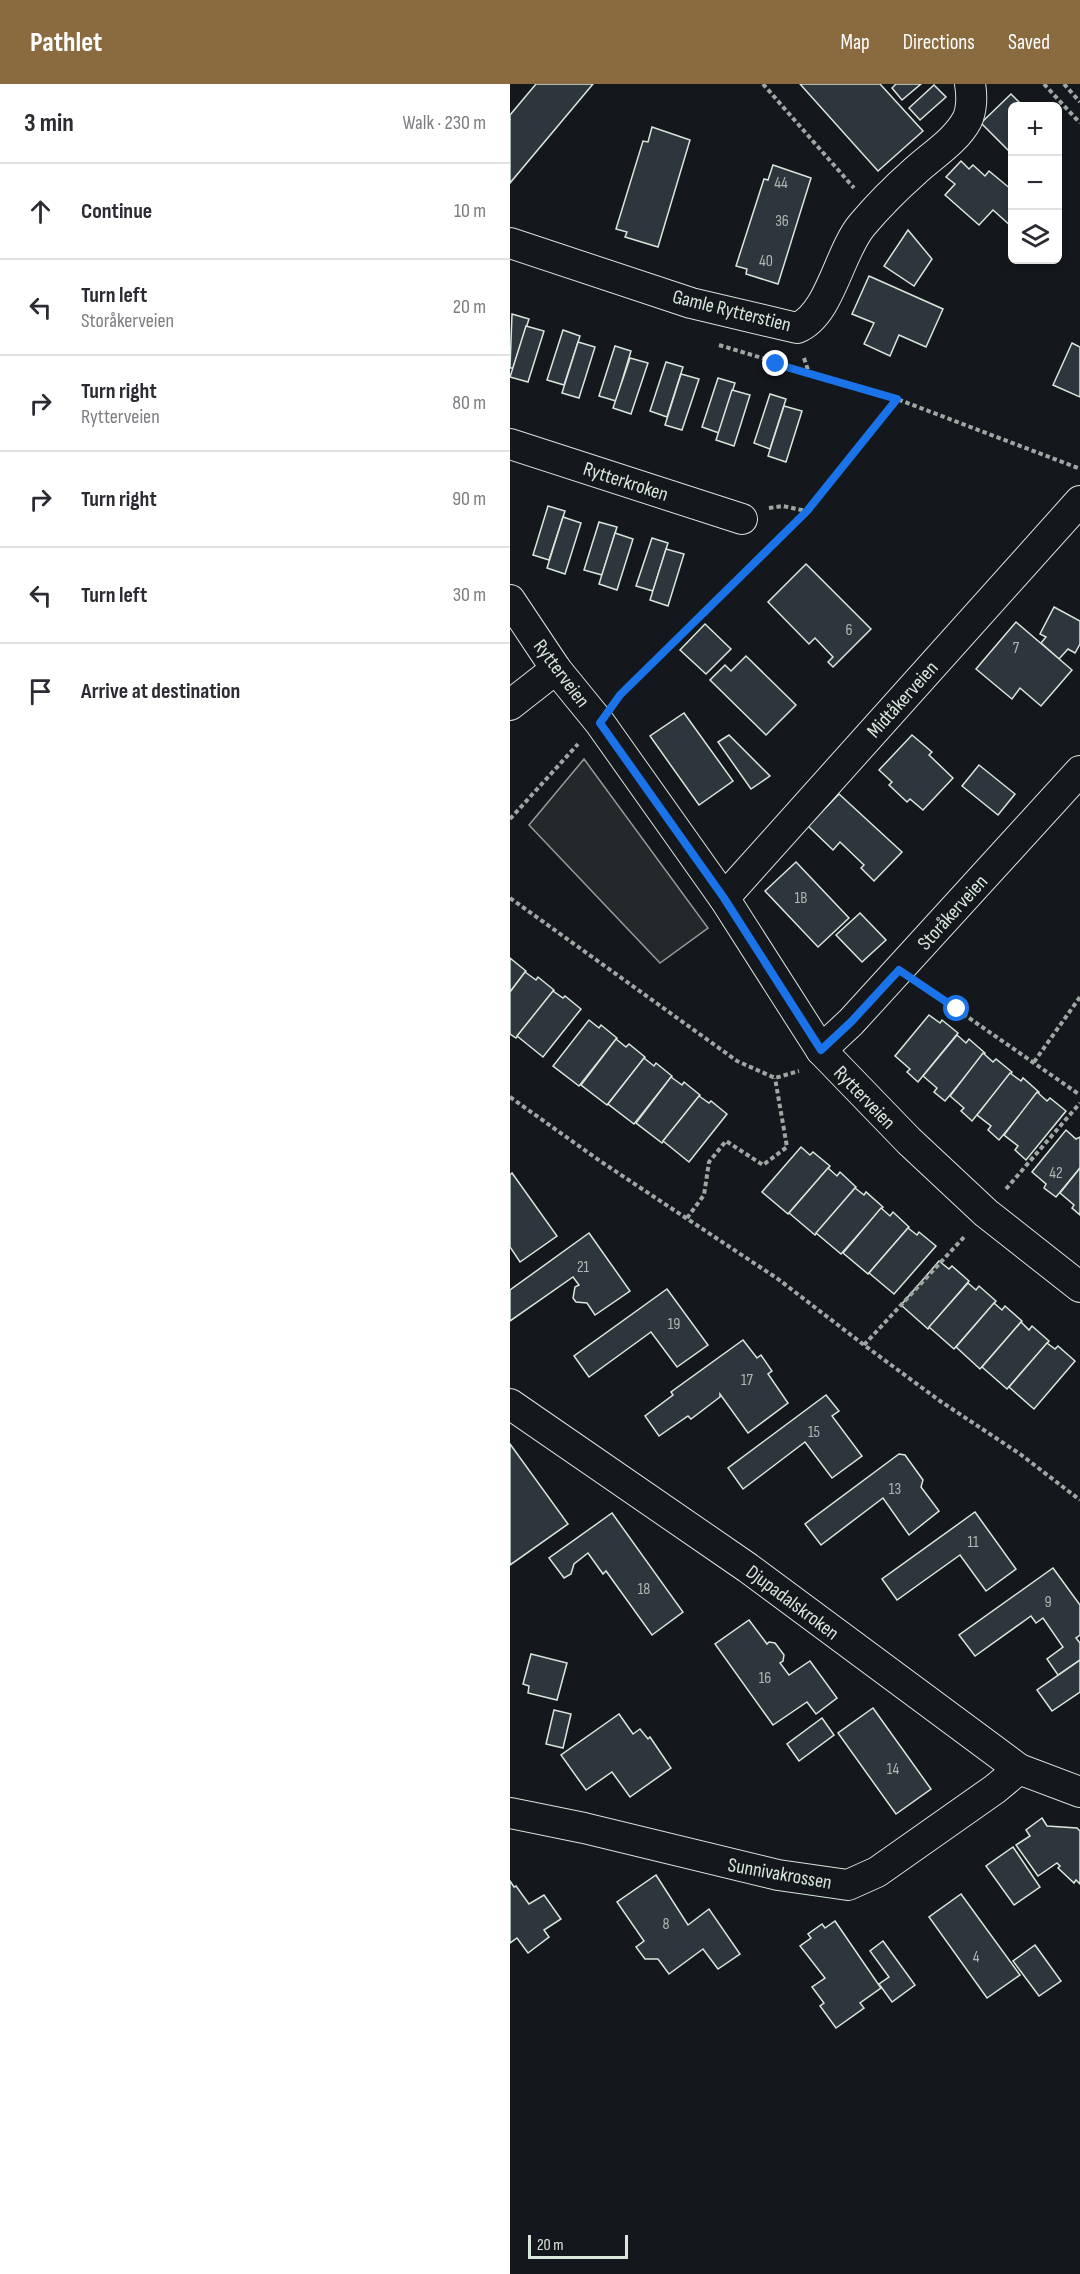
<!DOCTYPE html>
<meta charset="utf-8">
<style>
:root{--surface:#fff;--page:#f7f7f7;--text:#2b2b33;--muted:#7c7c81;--line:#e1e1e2;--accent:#8a6a3f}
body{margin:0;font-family:"Sofia Sans Condensed",sans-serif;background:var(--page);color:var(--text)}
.controls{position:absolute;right:18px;top:18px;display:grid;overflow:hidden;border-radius:9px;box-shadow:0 3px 9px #0003}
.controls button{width:54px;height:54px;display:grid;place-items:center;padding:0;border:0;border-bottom:2px solid var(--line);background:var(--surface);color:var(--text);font:30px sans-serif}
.scale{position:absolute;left:18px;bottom:15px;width:100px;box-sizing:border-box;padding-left:6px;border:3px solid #d8e6dc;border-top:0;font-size:16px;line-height:21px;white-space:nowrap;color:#d8e6dc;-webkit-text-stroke:4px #14181c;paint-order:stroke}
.stop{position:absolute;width:18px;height:18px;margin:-14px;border:4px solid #1a73e8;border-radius:50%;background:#fff}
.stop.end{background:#1a73e8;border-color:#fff;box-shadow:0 2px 6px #0008}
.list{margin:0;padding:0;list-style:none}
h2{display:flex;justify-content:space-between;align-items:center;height:78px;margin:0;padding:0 24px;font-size:26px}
h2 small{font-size:20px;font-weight:400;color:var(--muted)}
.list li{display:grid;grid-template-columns:39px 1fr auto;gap:18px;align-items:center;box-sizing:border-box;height:96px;padding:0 24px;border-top:2px solid var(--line)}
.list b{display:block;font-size:22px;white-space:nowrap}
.list p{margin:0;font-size:20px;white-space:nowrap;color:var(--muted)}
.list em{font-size:20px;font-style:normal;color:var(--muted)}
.icon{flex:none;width:33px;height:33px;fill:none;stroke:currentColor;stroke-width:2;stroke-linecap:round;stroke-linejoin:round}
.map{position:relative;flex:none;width:570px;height:2190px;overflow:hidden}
header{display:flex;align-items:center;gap:36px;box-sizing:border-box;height:84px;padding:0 30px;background:var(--accent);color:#fff}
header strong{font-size:28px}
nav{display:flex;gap:33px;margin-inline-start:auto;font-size:21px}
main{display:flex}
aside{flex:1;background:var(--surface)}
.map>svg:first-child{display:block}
.parking{fill:#24282b;stroke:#939e99;stroke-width:1.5}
.building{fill:#2c363c;stroke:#d8e6dc;stroke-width:1.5}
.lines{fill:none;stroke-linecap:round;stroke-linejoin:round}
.street-casing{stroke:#d8e6dc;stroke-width:32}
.path{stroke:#9da8a2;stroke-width:4;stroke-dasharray:4.5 3;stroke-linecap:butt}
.street{stroke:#14181c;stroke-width:30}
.route{stroke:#1a73e8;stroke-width:8}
.labels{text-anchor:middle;stroke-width:4.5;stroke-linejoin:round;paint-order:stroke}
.number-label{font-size:16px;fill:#adbab4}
.street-label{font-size:20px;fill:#d8e6dc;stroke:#14181c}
</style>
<header>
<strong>Pathlet</strong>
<nav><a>Map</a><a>Directions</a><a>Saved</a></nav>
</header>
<main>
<aside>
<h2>3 min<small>Walk · 230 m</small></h2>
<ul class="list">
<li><svg class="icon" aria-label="ahead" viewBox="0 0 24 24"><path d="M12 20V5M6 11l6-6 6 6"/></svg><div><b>Continue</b></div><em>10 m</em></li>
<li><svg class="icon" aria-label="left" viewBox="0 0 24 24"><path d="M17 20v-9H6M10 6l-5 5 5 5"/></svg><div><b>Turn left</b><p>Storåkerveien</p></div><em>20 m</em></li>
<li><svg class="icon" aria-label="right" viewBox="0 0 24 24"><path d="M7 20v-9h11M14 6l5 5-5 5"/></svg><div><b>Turn right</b><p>Rytterveien</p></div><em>80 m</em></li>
<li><svg class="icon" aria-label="right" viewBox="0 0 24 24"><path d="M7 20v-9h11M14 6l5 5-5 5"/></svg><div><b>Turn right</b></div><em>90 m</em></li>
<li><svg class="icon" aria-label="left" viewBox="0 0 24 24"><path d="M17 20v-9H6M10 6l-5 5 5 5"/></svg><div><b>Turn left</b></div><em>30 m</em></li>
<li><svg class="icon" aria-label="arrive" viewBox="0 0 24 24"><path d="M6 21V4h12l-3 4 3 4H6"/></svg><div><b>Arrive at destination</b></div></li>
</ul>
</aside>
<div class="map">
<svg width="570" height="2190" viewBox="0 0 570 2190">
<rect width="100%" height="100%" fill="#14181c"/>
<path class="parking" d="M74,675l124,169 -48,35 -131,-138z"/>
<g class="building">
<path d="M26,0h57l-83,99v-68z"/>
<path d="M290,0h80l43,47 -45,40z"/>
<path d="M386,0h25l-19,16 -10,-12z"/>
<path d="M424,1l12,12 -26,23 -11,-12z"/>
<path d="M501,10l12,12h-11v41l-3,4 -28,-28z"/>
<path d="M142,43l38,13 -32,107 -33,-10 2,-5 -11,-3 27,-88 5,1z"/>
<path d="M451,77l8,8 4,-4 12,11 4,-5 23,19v37l-19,-17 -14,15 -34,-30 10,-11 -9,-7z"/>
<path d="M263,81l38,13 -33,106 -32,-10 1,-5 -11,-3 28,-87 4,1z"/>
<path d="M398,146l24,29 -18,27 -30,-20z"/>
<path d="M359,192l74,33 -17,38 -27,-12 -9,21 -26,-12 10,-21 -22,-9z"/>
<path d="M2,230l17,5 -16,49h-3z"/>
<path d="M16,242l18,5 -16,51 -18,-5z"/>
<path d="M53,246l17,6 -16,49 -17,-5z"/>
<path d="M68,258l17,5 -16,51 -17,-5z"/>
<path d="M562,259l8,4v50l-27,-12z"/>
<path d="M105,262l16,5 -15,50 -17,-5z"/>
<path d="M120,274l18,5 -17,51 -18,-6z"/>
<path d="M156,278l17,5 -16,50 -17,-6z"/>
<path d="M171,290l18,5 -17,51 -17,-5z"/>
<path d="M208,294l17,5 -16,50 -17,-6z"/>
<path d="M222,306l18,5 -16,51 -18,-6z"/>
<path d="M260,310l16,5 -16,50 -16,-6z"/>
<path d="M274,322l18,5 -16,51 -18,-6z"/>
<path d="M38,422l17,5 -16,49 -16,-5z"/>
<path d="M53,433l18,6 -16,51 -18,-6z"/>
<path d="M89,438l18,5 -15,48 -18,-5z"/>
<path d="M105,449l18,6 -16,51 -18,-6z"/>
<path d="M142,454l16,5 -15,48 -17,-5z"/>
<path d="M156,465l18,5 -16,52 -18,-6z"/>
<path d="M296,480l65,65 -38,38 -5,-5 5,-5 -18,-19 -6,6 -41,-42z"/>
<path d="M544,523l26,14v23l-5,9 -7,-4 -9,10 -18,-16 5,-6 -6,-3z"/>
<path d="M506,538l56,48 -31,36 -21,-18 -8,11 -36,-30z"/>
<path d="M195,540l26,25 -25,25 -26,-24z"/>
<path d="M236,572l50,49 -30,30 -56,-55 15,-15 6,6z"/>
<path d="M174,629l49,68 -34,24 -49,-69z"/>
<path d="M219,651l41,41 -19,13 -33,-47z"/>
<path d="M402,651l20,17 -3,3 24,23 -30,32 -13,-11 -3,3 -18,-17 3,-3 -13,-12z"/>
<path d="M469,681l36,29 -17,21 -36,-29z"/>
<path d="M329,710l63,58 -28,29 -13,-13 3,-3 -24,-23 -7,8 -25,-24z"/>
<path d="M286,778l53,56 -31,29 -53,-56z"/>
<path d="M350,829l26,27 -24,22 -26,-27z"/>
<path d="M0,874l16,13 -16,21z"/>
<path d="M15,888l11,8 2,-3 16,13 -38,48 -6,-4v-42z"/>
<path d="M43,907l10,7 2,-2 16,13 -38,48 -26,-21z"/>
<path d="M419,931l11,8 2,-3 16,13 -40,49 -11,-10 3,-3 -15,-13z"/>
<path d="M79,936l10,8 2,-3 16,13 -38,48 -26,-20z"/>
<path d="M447,951l9,8 3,-4 16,14 -40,48 -11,-9 3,-4 -14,-12z"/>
<path d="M106,955l10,8 3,-3 16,13 -38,48 -26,-20z"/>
<path d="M473,969l10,9 3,-3 16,13 -40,49 -11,-10 3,-3 -14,-12z"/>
<path d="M134,974l10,8 2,-3 16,13 -38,48 -26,-20z"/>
<path d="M500,989l11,8 2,-3 16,14 -40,48 -11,-10 3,-4 -14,-11z"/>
<path d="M161,993l11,8 2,-3 16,13 -38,48 -26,-20z"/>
<path d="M527,1008l10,9 3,-3 16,13 -40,49 -11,-10 3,-4 -14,-11z"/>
<path d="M189,1012l10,7 2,-2 16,13 -38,48 -26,-21z"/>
<path d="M556,1046l10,9 4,-2v31l-24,29 -12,-9 2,-4 -14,-12z"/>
<path d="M291,1063l9,8 3,-3 17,14 -42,48 -26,-22z"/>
<path d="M318,1084l9,8 3,-4 16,15 -41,48 -26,-22z"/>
<path d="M570,1084v47l-8,-7 2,-3 -14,-12z"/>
<path d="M2,1089l45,63 -37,26 -10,-15v-72z"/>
<path d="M345,1104l9,7 2,-3 17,15 -42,47 -25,-21z"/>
<path d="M371,1124l9,8 3,-4 16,15 -41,47 -25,-21z"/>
<path d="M398,1144l9,7 2,-3 17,14 -42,48 -25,-21z"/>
<path d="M79,1149l41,58 -35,24 -8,-12 -11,-1 -3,-4 2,-11 4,-2 -6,-8 -63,44v-31z"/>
<path d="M429,1177l10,8 3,-3 17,15 -41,48 -27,-24z"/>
<path d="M458,1199l8,7 3,-4 17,15 -42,48 -25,-22z"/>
<path d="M157,1205l41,56 -31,22 -26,-35 -62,45 -15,-21z"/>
<path d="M484,1219l8,7 3,-4 17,15 -42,48 -24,-22z"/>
<path d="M511,1238l8,8 3,-4 17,15 -42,48 -25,-22z"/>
<path d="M233,1256l14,18 4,-3 11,16 -4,3 20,29 -40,30 -28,-39v3l-29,22 -3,-3 -29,20 -14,-20 28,-21 -2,-3z"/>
<path d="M537,1259l8,6 3,-3 17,15 -41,48 -25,-22z"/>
<path d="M316,1311l13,16 -7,5 30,40 -30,22 -27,-36 -62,47 -15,-21z"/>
<path d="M0,1360l58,80 -58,41z"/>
<path d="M389,1370l6,1 18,25 -2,7 18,24 -30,24 -26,-37 -62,47 -16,-21z"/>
<path d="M465,1428l41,57 -30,22 -26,-36 -63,45 -15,-21z"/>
<path d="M102,1429l71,99 -31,23 -46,-64 -3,3 -15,-21 -14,11 -3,10 -7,4 -15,-20z"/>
<path d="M543,1484l27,37v30l-4,3 4,5v17l-22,15 -11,-16 16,-12 -20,-29 -7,5 -5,-7 -56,40 -16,-21z"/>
<path d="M239,1536l18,24 2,-2 6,1 9,12 -1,6 -3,2 9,12 21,-14 27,37 -21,16 -9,-12 -34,23 -58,-81z"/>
<path d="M21,1570l36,9 -10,37 -29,-7 1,-7 -6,-2z"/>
<path d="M570,1576v32l-28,19 -15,-21z"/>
<path d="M363,1624l58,81 -35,25 -58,-81z"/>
<path d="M44,1626l17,4 -8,34 -17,-4z"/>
<path d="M109,1630l14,20 7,-5 8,10 2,-2 21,31 -41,29 -18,-25 -26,18 -25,-35z"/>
<path d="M312,1634l12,17 -35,26 -12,-17z"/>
<path d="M532,1734l5,8 30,2 3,3v53l-4,-4 -2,3 -16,-15 2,-2 -3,-3 -19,13 -22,-31 14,-9 -4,-6z"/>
<path d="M503,1763l27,40 -26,18 -28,-39z"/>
<path d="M146,1791l32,50 21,-16 31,45 -22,15 -15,-20 -34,25 -11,-15h-13l-9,-12 8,-6 -27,-39z"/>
<path d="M0,1797l4,6 2,-1 13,18 15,-9 17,24 -17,11 5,7 -21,16 -11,-15 -7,5z"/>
<path d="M451,1810l59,81 -33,23 -58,-81z"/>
<path d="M325,1837l46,67 -21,15 4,5 -28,20 -16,-22 4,-3 -12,-16 13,-9 -25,-32 11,-8 -3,-4 14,-10 3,4z"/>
<path d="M373,1857l32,44 -23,17 -13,-18 10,-7 -19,-26z"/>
<path d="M525,1861l26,36 -22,15 -26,-35z"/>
</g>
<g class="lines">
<g class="street-casing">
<g id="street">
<path d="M0,159l181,60 106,25c33,-13 42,-76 65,-103 16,-19 34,-37 52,-53 17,-16 42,-31 53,-52 5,-10 5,-25 3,-36"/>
<path d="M0,360l232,75"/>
<path d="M0,516l46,69 44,54 124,175 97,152 88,91 77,72 94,74"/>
<path d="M0,621l46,-36"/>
<path d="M214,814l356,-397"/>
<path d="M311,966l30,-28 229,-251"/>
<path d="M0,1320l238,164 271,201 61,23"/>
<path d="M0,1729l74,15 194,47 70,10 29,-13 118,-83 24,-20"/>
</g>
</g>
<g class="path">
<path d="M253,0l91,104"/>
<path d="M534,0l36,39"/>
<path d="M554,0l16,18"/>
<path d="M209,261l178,54 181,69"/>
<path d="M294,274l5,15"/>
<path d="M259,424l14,-2 23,5"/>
<path d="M110,611l186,-184 91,-112"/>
<path d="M0,735l68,-75"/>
<path d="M0,814l227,163 38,17 24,-7"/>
<path d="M416,904l154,107"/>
<path d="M524,978l46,-65"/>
<path d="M0,1013l90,64 178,118 86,66 76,56 80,53 60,46"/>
<path d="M496,1105l74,-86"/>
<path d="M177,1134l17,-23 5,-33 17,-21 37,24 24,-18 -12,-69"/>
<path d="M354,1261l102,-110"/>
</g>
<use href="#street" class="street"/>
</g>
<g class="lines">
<path class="route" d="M266,280l121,35 -90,112 -187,184 -20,28 124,175 97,152 30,-28 48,-52 58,39"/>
</g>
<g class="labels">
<g class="number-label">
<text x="271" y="104">44</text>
<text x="272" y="142">36</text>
<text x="256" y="182">40</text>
<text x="339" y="551">6</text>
<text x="506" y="569">7</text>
<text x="291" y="819">1B</text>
<text x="546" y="1094">42</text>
<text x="73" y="1188">21</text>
<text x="164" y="1245">19</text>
<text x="237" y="1301">17</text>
<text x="304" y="1353">15</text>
<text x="385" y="1410">13</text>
<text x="463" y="1463">11</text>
<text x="134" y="1510">18</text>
<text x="538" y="1523">9</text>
<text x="255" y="1599">16</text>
<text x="383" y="1690">14</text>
<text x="156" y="1845">8</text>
<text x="466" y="1878">4</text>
</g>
<g class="street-label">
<text transform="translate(222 226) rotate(14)" y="7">Gamle Rytterstien</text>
<text transform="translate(116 397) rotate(18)" y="7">Rytterkroken</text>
<text transform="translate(52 589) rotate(53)" y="7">Rytterveien</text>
<text transform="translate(392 615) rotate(-48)" y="7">Midtåkerveien</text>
<text transform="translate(442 828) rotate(-48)" y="7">Storåkerveien</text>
<text transform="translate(355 1013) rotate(46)" y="7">Rytterveien</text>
<text transform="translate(283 1518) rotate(37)" y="7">Djupadalskroken</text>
<text transform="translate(270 1789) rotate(10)" y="7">Sunnivakrossen</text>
</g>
</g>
</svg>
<div class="controls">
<button>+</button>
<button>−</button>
<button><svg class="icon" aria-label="layers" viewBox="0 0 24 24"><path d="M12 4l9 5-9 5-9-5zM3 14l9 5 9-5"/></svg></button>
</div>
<div class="scale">20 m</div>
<div class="stop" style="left:447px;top:925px"></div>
<div class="stop end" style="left:266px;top:280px"></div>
</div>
</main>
